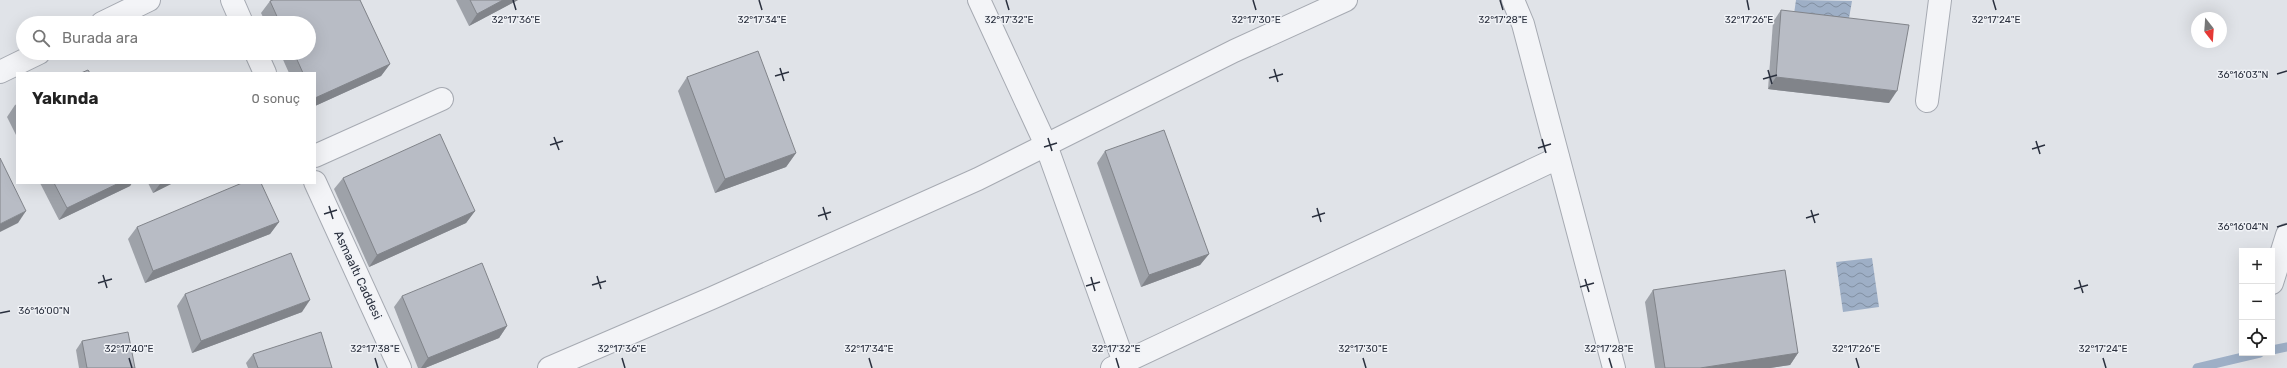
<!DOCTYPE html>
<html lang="tr">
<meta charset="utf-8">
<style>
:root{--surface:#fff;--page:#f6f6f6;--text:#222;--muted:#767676;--line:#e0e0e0}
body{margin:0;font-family:Rubik,sans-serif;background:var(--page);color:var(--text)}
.controls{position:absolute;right:12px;bottom:12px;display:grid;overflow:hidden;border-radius:0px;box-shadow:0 4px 16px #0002}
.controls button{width:36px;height:36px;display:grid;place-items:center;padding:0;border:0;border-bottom:1px solid var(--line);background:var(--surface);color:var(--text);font:20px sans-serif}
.compass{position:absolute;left:2191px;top:12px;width:36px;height:36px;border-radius:50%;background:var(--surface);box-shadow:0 4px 16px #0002;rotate:163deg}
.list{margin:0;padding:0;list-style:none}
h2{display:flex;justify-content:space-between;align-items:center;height:52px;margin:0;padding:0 16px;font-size:17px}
h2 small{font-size:13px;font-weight:400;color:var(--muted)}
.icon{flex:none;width:22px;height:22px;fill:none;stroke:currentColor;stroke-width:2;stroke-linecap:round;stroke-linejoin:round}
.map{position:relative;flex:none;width:2287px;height:368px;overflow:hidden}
.search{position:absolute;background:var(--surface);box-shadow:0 4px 16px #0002;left:16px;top:16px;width:300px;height:44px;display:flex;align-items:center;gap:10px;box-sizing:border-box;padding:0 14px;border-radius:22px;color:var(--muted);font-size:15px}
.panel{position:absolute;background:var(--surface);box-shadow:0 4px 16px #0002;left:16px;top:72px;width:300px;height:112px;border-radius:0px}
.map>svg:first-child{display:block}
.water{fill:url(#water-waves)}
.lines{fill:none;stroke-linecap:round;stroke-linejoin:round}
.stream{stroke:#9eafc6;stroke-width:9}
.street-casing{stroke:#a6aab2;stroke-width:24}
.street{stroke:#f3f4f7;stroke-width:22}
.wall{fill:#9ea2a9}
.shaded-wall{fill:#81848a}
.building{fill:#b8bcc5;stroke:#81848a}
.ticks{fill:none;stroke:#2a303e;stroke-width:1.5}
.labels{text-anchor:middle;stroke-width:3;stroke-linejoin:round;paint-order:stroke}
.street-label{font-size:12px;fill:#2a303e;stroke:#f0f2f6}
.ticks-label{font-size:10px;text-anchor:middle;fill:#2a303e;stroke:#f0f2f6;stroke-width:3;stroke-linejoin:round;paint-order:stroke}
</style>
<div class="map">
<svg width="2287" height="368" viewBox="0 0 2287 368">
<defs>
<pattern id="water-waves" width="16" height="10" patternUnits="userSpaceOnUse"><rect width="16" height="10" fill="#9eafc6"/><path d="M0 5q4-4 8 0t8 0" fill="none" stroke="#818fa2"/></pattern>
</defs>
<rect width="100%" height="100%" fill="#e0e3e8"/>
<g class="water">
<path d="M1796,0l56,1 -4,23 -54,-10z"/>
<path d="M1872,258l7,49 -36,5 -7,-50z"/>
</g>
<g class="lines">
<g class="stream">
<path d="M2272,350l15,-3"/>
<path d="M2197,368l63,-15"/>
</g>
<g class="street-casing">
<g id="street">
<path d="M232,0l10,23"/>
<path d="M979,0l67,145 80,223"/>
<path d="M1513,0l10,24 91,344"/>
<path d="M102,23l47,-23"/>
<path d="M256,53l9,20"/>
<path d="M0,72l39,-19"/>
<path d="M1927,101l13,-101"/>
<path d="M315,156l127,-57"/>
<path d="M315,182l85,186"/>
<path d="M2272,283l15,-48"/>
<path d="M549,368l163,-70 266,-119 256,-128 112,-51"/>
<path d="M1112,368l446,-210"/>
</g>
</g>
<use href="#street" class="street"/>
</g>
<g class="wall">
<path d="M273,0h87l30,64 -9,12 -66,30v-33h-26l-9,-20h29v-30h-43l-5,-10 9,-12z"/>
<path d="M456,0h62l-49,26z"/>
<path d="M1781,10l108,93 -121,-14 5,-67z"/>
<path d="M687,77l109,76 -10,14 -71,26 -37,-102z"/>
<path d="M17,104v33l-10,-20 8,-12z"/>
<path d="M1105,151l104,103 -9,11 -59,22 -44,-124z"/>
<path d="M343,178l132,33 -9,12 -97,44 -35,-78z"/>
<path d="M40,183h92l-2,3 -71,34z"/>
<path d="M148,183h25l-20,10z"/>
<path d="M279,222l-9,12 -125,49 -17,-44 9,-12z"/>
<path d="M1653,290l145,63 -8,12 -20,3h-115l-10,-66z"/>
<path d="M185,294l117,18 -110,41 -15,-47z"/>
<path d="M402,296l105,30 -8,12 -74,30h-7l-24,-61z"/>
<path d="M82,341l53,27h-56l-3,-18z"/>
<path d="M253,354l79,14h-84l-2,-5z"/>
</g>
<g class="shaded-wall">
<path d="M503,0h15l-49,26 8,-12z"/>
<path d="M390,64l-9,12 -66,30v-8z"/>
<path d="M1776,77l121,14 -8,12 -121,-14z"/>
<path d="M796,153l-10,14 -71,26 10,-14z"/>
<path d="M119,183h13l-2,3 -71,34 8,-12z"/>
<path d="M161,183h12l-20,10 7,-9z"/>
<path d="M26,211l-8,12 -18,9v-8z"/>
<path d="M475,211l-9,12 -97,44 8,-12z"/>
<path d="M279,222l-9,12 -125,49 8,-12z"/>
<path d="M1209,254l-9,11 -59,22 8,-12z"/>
<path d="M310,300l-8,12 -110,41 9,-12z"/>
<path d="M507,326l-8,12 -74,30h-4l7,-10z"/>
<path d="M1798,353l-8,12 -20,3h-70z"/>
</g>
<g class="building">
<path d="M273,0h87l30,64 -75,34v-25h-12l-9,-20h15v-30h-29l-10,-22z"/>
<path d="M470,0h33l-26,14z"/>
<path d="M1781,10l128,15 -12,66 -121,-14z"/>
<path d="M758,51l38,102 -71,26 -38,-102z"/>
<path d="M88,70l2,3h-9z"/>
<path d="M1164,130l45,124 -60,21 -44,-124z"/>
<path d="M440,134l35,77 -98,44 -34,-77z"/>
<path d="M0,158l26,53 -26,13z"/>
<path d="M54,183h65l-52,25z"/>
<path d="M242,183h19l18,39 -126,49 -16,-44z"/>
<path d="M291,253l19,47 -109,41 -16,-47z"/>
<path d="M482,263l25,63 -79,32 -26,-62z"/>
<path d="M1785,270l13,83 -98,15h-35l-12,-78z"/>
<path d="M128,332l7,36h-48l-5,-27z"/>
<path d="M321,332l11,36h-74l-5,-14z"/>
</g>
<path class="ticks" d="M513,0l3,10M759,0l3,10M1006,0l3,10M1253,0l3,10M1500,0l3,10M1747,0l2,10M1993,0l3,10M780,68l4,13M1274,69l4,13M1768,70l4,14M2277,74l10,-3M775,76l14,-4M1269,78l14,-4M1763,79l14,-4M554,137l5,13M1048,138l4,13M1542,139l4,14M2036,141l4,13M550,145l13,-4M1044,147l13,-4M1538,148l13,-4M2032,149l13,-4M329,206l4,13M823,207l4,13M1317,208l4,14M1811,210l4,13M324,214l13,-4M818,216l13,-4M1312,217l13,-4M1806,218l13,-4M2277,227l10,-3M103,275l4,13M597,276l4,13M1091,277l4,14M1585,279l4,13M2079,280l4,13M98,283l14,-4M592,285l14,-4M1086,286l14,-4M1580,287l14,-4M2074,289l14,-4M0,313l10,-2M129,358l3,10M375,358l3,10M622,358l3,10M869,358l3,10M1116,358l3,10M1363,358l3,10M1609,358l3,10M1856,358l3,10M2103,358l3,10"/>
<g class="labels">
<g class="street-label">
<text transform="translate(358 275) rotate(65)" y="4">Asmaaltı Caddesi</text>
</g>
</g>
<g class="ticks-label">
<text x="516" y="23">32°17'36"E</text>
<text x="762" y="23">32°17'34"E</text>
<text x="1009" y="23">32°17'32"E</text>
<text x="1256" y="23">32°17'30"E</text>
<text x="1503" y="23">32°17'28"E</text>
<text x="1749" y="23">32°17'26"E</text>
<text x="1996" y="23">32°17'24"E</text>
<text x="2243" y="78">36°16'03"N</text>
<text x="2243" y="230">36°16'04"N</text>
<text x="44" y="314">36°16'00"N</text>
<text x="129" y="352">32°17'40"E</text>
<text x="375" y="352">32°17'38"E</text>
<text x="622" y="352">32°17'36"E</text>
<text x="869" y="352">32°17'34"E</text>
<text x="1116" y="352">32°17'32"E</text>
<text x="1363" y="352">32°17'30"E</text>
<text x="1609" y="352">32°17'28"E</text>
<text x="1856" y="352">32°17'26"E</text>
<text x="2103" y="352">32°17'24"E</text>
</g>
</svg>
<div class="controls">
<button>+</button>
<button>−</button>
<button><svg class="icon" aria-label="locate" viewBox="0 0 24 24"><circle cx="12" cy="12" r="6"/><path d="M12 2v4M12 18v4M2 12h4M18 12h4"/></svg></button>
</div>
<svg class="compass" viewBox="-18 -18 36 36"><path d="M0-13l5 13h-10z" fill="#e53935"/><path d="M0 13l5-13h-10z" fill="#767676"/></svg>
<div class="search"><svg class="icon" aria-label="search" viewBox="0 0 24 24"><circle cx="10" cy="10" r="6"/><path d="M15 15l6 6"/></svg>Burada ara</div>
<section class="panel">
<h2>Yakında<small>0 sonuç</small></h2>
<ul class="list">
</ul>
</section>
</div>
